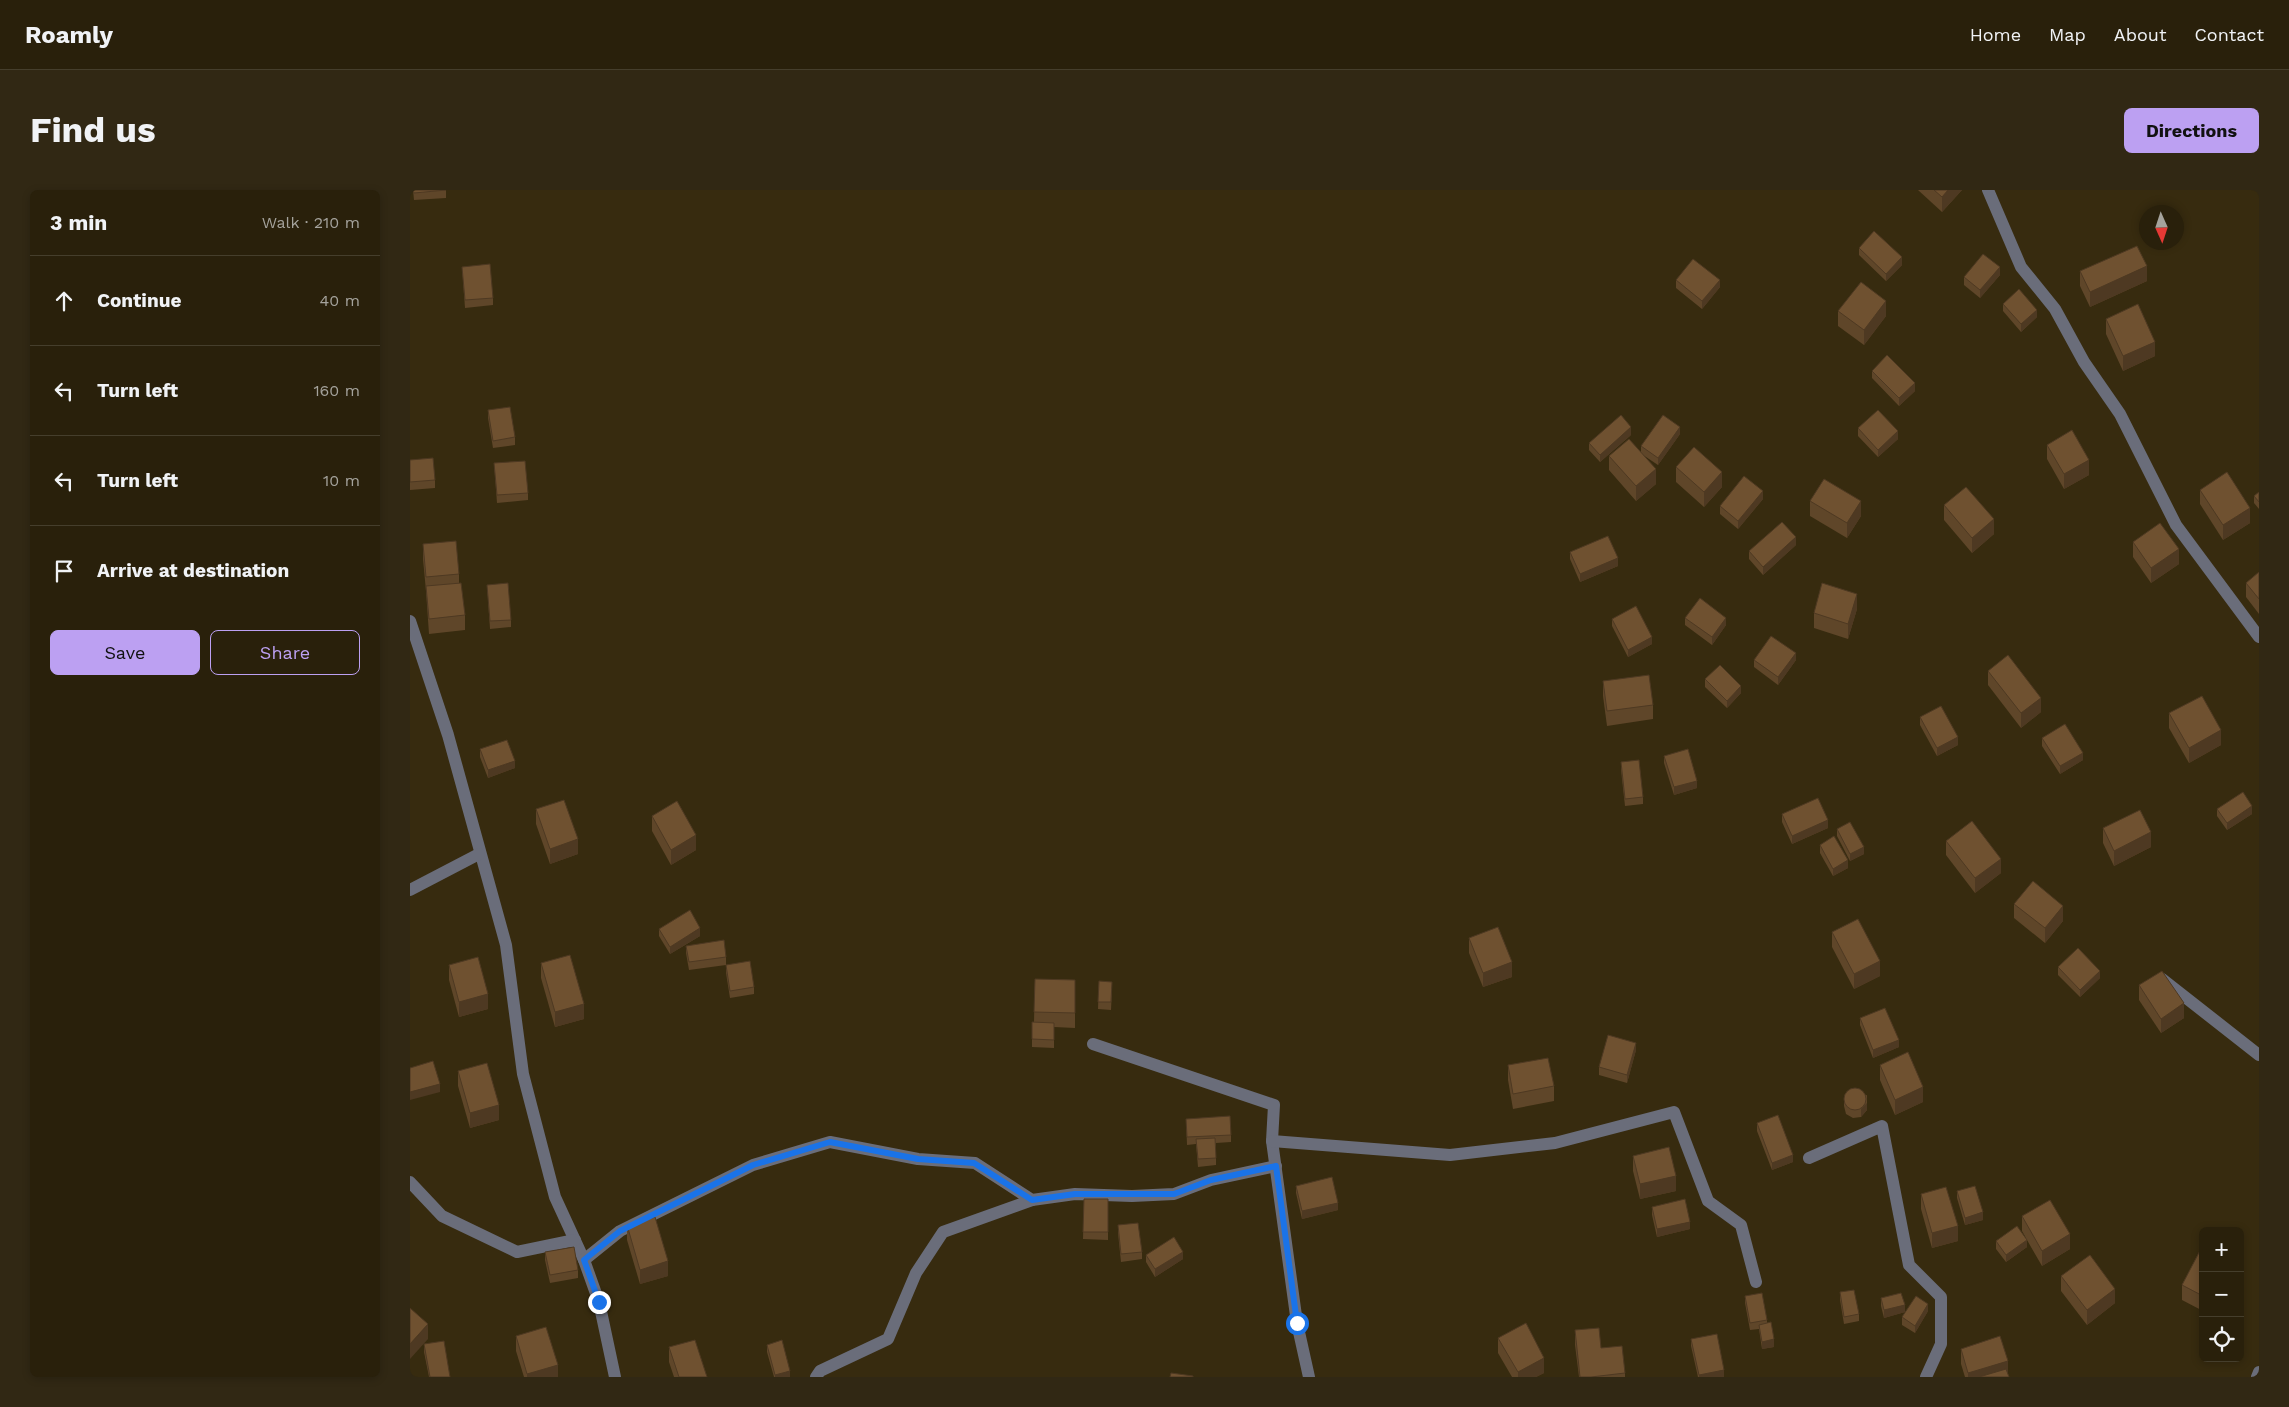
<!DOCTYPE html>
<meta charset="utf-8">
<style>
:root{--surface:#29200b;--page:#312814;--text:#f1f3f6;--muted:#a5a39d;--line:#453e2c;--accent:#bca0f2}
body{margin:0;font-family:"Work Sans",sans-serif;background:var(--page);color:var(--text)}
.controls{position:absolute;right:15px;bottom:15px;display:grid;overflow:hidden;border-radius:8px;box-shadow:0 2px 8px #0003}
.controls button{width:45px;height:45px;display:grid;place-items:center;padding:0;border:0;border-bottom:1px solid var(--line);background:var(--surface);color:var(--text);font:25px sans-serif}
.compass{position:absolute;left:1729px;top:15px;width:45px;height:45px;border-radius:50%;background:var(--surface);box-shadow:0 2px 8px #0003;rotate:177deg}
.stop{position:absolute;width:15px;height:15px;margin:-11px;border:4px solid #1a73e8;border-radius:50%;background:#fff}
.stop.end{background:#1a73e8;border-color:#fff;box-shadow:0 1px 5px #0008}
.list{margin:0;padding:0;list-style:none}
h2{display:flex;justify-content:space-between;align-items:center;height:65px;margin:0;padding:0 20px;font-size:21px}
h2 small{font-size:16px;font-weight:400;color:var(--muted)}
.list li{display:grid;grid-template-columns:32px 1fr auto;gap:15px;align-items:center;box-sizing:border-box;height:90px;padding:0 20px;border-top:1px solid var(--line)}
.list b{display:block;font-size:19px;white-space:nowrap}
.list em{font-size:16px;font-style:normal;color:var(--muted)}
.actions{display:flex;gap:10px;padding:15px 20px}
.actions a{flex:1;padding:11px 0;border:1px solid var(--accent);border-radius:8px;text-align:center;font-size:18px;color:var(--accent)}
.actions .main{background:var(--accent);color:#111}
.icon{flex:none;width:28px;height:28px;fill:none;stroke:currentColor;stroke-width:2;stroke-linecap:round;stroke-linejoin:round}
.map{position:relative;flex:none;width:1849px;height:1187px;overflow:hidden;border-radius:8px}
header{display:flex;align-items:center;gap:30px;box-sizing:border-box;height:70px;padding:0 25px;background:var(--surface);border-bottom:1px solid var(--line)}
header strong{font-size:24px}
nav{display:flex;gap:28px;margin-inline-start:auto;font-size:18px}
.intro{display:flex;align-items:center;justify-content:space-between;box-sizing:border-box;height:120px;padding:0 30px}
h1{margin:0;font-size:35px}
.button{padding:12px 22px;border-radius:8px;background:var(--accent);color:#111;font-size:18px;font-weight:700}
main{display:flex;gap:30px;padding:0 30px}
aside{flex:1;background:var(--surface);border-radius:8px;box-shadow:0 2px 8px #0003}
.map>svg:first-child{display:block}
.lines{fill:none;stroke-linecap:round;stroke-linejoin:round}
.minor{stroke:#6a6d7a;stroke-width:12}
.wall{fill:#5f4629}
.shaded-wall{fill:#4e3922}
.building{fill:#6f5130;stroke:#4e3922}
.route{stroke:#1a73e8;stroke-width:6}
</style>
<header>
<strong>Roamly</strong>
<nav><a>Home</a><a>Map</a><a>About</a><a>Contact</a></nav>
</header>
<div class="intro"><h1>Find us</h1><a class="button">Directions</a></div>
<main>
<aside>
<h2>3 min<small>Walk · 210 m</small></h2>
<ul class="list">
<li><svg class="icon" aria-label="ahead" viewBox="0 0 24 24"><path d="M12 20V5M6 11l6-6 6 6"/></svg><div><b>Continue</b></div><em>40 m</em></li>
<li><svg class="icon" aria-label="left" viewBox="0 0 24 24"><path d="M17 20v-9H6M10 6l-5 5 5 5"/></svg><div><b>Turn left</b></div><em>160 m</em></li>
<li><svg class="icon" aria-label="left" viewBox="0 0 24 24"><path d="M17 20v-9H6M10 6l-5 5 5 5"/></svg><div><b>Turn left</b></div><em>10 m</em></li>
<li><svg class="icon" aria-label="arrive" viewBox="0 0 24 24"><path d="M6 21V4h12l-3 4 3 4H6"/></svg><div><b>Arrive at destination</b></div></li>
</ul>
<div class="actions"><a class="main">Save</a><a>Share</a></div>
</aside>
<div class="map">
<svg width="1849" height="1187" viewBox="0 0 1849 1187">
<rect width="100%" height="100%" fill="#372b0f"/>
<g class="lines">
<g class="minor">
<path d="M1578,0l33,77 34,42 29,53 36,52 56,111 83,112"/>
<path d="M0,431l38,114 58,210 17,129 32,123 29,63 15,42 16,75"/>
<path d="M0,700l69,-36"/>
<path d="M1752,789l97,76"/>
<path d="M683,854l181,61 -2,36 25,182 12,54"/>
<path d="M862,951l178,14 105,-12 119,-31 34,89 33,24 15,57"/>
<path d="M1399,968l73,-32 27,139 32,32v47l-15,33"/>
<path d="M0,992l32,34 75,36 58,-12"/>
<path d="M174,1070l36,-29 133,-66 77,-23 88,17 57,4 57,37 43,-6 57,2 42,-2 37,-14 65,-14"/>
<path d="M406,1187l4,-6 68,-32 28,-66 27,-41 89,-32"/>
<path d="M1847,1187l2,-5"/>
</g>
</g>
<g class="wall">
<path d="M3,0h33v8l-32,2z"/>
<path d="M1508,0h44l-20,22z"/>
<path d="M1449,58l43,17 -16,16 -27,-26z"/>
<path d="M52,77l31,31v7l-28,3z"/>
<path d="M1670,81l67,10 -57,26 -10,-21z"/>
<path d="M1590,85l-20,23 -16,-13v-8z"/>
<path d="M1266,90l44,7 -18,22 -26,-21z"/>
<path d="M1593,114l34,13 -16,15 -18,-21z"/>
<path d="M1428,121l48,5 -22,29 -26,-19z"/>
<path d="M1696,129l49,37 -32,15 -17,-37z"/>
<path d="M1462,181l43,20 -16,15 -27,-28z"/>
<path d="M78,220l27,27v8l-22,3 -5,-30z"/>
<path d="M1448,238l40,11 -20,18 -20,-21z"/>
<path d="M1270,244l-22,31 -15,-10 13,29 -20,17 -27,-31v-14l32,-3v-7z"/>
<path d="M1221,245l-31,27 -11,-12v-7z"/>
<path d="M1637,255l42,30 -25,14 -17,-30z"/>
<path d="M0,270l25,20v8l-25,2z"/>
<path d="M84,273l34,30v7l-31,3z"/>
<path d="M1266,277l46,20 -18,20 -28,-25z"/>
<path d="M1790,300l50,33 -27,17 -23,-36z"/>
<path d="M1849,302v17l-5,-6v-7z"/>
<path d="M1353,309l-25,30 -18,-15v-8z"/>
<path d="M1400,311l51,15 -14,22 -37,-22z"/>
<path d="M1534,315l50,29 -22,19 -28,-33z"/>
<path d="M1723,352l46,22 -28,19 -18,-26z"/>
<path d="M13,354l36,30v9l6,32v15l-36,4 -3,-43 -3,-32z"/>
<path d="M1386,355l-33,30 -14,-16v-8z"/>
<path d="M1160,362l48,14 -38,16 -10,-23z"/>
<path d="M1849,382v42l-13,-17v-14z"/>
<path d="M77,395l24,35v7l-21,2z"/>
<path d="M1447,419l-9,30 -34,-11v-15z"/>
<path d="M1275,428l41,7 -14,20 -27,-20z"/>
<path d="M1202,429l40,25 -24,13 -16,-31z"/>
<path d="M1344,470h42l-18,25 -24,-18z"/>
<path d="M1578,481l53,41 -20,16 -33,-43z"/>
<path d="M1295,489l36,14 -14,15 -22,-21z"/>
<path d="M1193,491l50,24v14l-46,7 -4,-30z"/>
<path d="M1759,523l52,32 -32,18 -20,-35z"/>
<path d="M1510,527l38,28 -21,11 -17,-31z"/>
<path d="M1632,548l41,22 -23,14 -18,-28z"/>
<path d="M70,559l35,19 -27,10 -8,-21z"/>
<path d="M1254,566l33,32 -23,7 -10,-32z"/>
<path d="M1211,572l22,35v7l-18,2 -4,-36z"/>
<path d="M126,619l42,45 -28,10 -14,-40z"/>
<path d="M1807,619l35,5 -25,16 -10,-14z"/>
<path d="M1372,624l46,14 -36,16 -10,-22z"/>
<path d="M242,626l44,34 -25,15 -19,-34z"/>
<path d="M1693,638l48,19 -37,19 -11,-23z"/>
<path d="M1427,639l27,25 -14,7 -13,-25z"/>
<path d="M1536,651l55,32 -26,20 -29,-38z"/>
<path d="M1410,655l28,23 -15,8 -13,-23z"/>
<path d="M1604,714l49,17 -18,22 -31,-25z"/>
<path d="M249,739l41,7 -30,18 -11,-18z"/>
<path d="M1422,742l48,44 -26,13 -22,-42z"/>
<path d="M1059,748l43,39 -29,10 -14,-34z"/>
<path d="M276,756l40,11v8l-37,5 -3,-17z"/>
<path d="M131,773l43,56 -29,8 -14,-49z"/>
<path d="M39,775l39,44 -29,8 -10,-37z"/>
<path d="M316,775l28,22v7l-24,4 -4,-25z"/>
<path d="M1648,777l42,11 -20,19 -22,-22z"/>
<path d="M625,789l40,1v48l-21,-1v21l-22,-1v-25h2z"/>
<path d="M689,791l13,8 -1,21 -13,-1z"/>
<path d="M1729,795l45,33 -23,15 -22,-33z"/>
<path d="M1450,828l39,29 -26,11 -13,-33z"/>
<path d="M1226,860l-9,33 -28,-8v-8z"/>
<path d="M1098,875l46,21v15l-41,8 -5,-29z"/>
<path d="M1470,875l43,37 -28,13 -15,-35z"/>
<path d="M48,881l41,49 -29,8 -12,-42z"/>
<path d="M1457,905v15l-6,7 -8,1 -7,-4 -2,-8v-7z"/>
<path d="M776,929l45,16v7l-15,1v22l-18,2 -2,-23 -9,1z"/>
<path d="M1347,933l36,39 -21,8 -15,-39z"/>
<path d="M1223,966l43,35 -36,8 -7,-28z"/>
<path d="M886,996l42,24 -36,9 -6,-26z"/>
<path d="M1547,1001l26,29 -18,5 -8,-27z"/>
<path d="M1511,1004l37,47 -26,7 -11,-39z"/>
<path d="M674,1009h24v41l-25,-1z"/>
<path d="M1242,1017l38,22 -33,8 -5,-22z"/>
<path d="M1612,1026l48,33 -28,17 -15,-26v7l-21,15 -10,-13v-8l30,-3 -4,-7z"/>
<path d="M217,1035l41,51 -28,8 -13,-44z"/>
<path d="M708,1035l24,27v7l-21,3 -3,-29z"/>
<path d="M1793,1055v66l-21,-11v-15z"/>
<path d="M135,1062l33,18v8l-28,5 -5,-23z"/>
<path d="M736,1065l37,4 -28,18 -9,-15z"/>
<path d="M1651,1086l54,27 -28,22 -26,-34z"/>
<path d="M1430,1102l19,22v7l-15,3 -4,-24z"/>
<path d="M1335,1106l22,24v3l7,24 -12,2 -3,-20 -9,1 -5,-27z"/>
<path d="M1471,1108l24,14 -21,6 -3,-12z"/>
<path d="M1518,1121l-13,22 -13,-8v-8z"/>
<path d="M1165,1140l26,18 24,25v4h-46l-4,-32z"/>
<path d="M106,1146l42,41h-34l-8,-26z"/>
<path d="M1088,1148l46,35 -8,4h-24l-14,-24z"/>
<path d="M1281,1149l33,38h-26l-7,-31z"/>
<path d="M14,1154l26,33h-21l-5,-25z"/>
<path d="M357,1155l23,32h-16l-7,-25z"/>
<path d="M259,1157l38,30h-33l-5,-15z"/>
<path d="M1551,1159l47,25 1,3h-44l-4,-13z"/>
</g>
<g class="shaded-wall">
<path d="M1538,0h14l-20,22v-15z"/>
<path d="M1492,67v8l-16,16v-7z"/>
<path d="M1737,76v15l-57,26v-15z"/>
<path d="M1590,77v8l-20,23v-8z"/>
<path d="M1310,90v7l-18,22v-8z"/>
<path d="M1476,111v15l-22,29v-15z"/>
<path d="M1627,120v7l-16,15v-8z"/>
<path d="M1745,152v14l-32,15v-15z"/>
<path d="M1505,193v8l-16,15v-8z"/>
<path d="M1221,237v8l-31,27v-7z"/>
<path d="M1270,237v7l-22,31v-7z"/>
<path d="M1488,241v8l-20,18v-7z"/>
<path d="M1679,270v15l-25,14v-15z"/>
<path d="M1246,279v15l-20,17v-15z"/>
<path d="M1312,282v15l-18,20v-15z"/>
<path d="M1353,301v8l-25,30v-8z"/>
<path d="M1451,311v15l-14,22v-15z"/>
<path d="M1840,318v15l-27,17v-15z"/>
<path d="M1584,329v15l-22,19v-15z"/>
<path d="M1386,347v8l-33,30v-8z"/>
<path d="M1769,359v15l-28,19v-15z"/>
<path d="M1208,368v8l-38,16v-8z"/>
<path d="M1447,404v15l-9,30v-15z"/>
<path d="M1316,428v7l-14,20v-8z"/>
<path d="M1242,447v7l-24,13v-7z"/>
<path d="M1386,463v7l-18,25v-8z"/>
<path d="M1331,496v7l-14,15v-7z"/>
<path d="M1631,508v14l-20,16v-15z"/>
<path d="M1811,540v15l-32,18v-15z"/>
<path d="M1548,547v8l-21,11v-8z"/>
<path d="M1673,563v7l-23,14v-8z"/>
<path d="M105,571v7l-27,10v-8z"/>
<path d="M1287,591v7l-23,7v-8z"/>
<path d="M1842,616v8l-25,16v-7z"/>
<path d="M1418,630v8l-36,16v-8z"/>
<path d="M1741,642v15l-37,19v-15z"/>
<path d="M286,645v15l-25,15v-15z"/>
<path d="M168,649v15l-28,10v-15z"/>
<path d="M1454,657v7l-14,7v-7z"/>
<path d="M1591,669v14l-26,20v-15z"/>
<path d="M1438,670v8l-15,8v-7z"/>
<path d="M1653,716v15l-18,22v-15z"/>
<path d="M290,738v8l-30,18v-7z"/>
<path d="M1470,771v15l-26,13v-15z"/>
<path d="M1102,772v15l-29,10v-14z"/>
<path d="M1690,781v7l-20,19v-7z"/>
<path d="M78,804v15l-29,8v-15z"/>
<path d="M1774,813v15l-23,15v-14z"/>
<path d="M174,814v15l-29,8v-15z"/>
<path d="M1489,850v7l-26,11v-8z"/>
<path d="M1226,853v7l-9,33v-8z"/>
<path d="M30,894v8l-30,8v-8z"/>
<path d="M1513,897v15l-28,13v-15z"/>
<path d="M1457,913v7l-6,7v-8z"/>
<path d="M89,915v15l-29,8v-15z"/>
<path d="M1383,965v7l-21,8v-7z"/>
<path d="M1266,986v15l-36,8v-15z"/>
<path d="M928,1013v7l-36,9v-8z"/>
<path d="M1573,1022v8l-18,5v-7z"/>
<path d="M1280,1032v7l-33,8v-8z"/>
<path d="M1548,1036v15l-26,7v-15z"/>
<path d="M1660,1044v15l-28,17v-15z"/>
<path d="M1617,1050v7l-21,15v-7z"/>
<path d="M773,1062v7l-28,18v-8z"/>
<path d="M258,1071v15l-28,8v-14z"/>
<path d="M1705,1099v14l-28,22v-15z"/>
<path d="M1518,1114v7l-13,22v-7z"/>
<path d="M1495,1115v7l-21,6v-8z"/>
<path d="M18,1134v15l-18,20v-15z"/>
<path d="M1364,1149v8l-12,2v-7z"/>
<path d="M1134,1168v15l-8,4h-18v-5z"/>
<path d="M1598,1171v15l-5,1h-35v-4z"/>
<path d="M148,1175v12h-31v-3z"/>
<path d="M1314,1180v7h-25v-2z"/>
<path d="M380,1181v6h-15v-2z"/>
</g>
<g class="building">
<path d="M3,0h33l-32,3z"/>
<path d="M1524,0h14l-6,7z"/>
<path d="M1464,41l28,26 -16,17 -27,-26z"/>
<path d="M1727,56l10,20 -57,26 -10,-21z"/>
<path d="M1573,64l17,13 -20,23 -16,-13z"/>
<path d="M1283,69l27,21 -18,21 -26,-21z"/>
<path d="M80,74l3,34 -28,2 -3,-33z"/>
<path d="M1451,92l25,19 -22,29 -26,-19z"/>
<path d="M1609,99l18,21 -16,14 -18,-20z"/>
<path d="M1728,114l17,38 -32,14 -17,-37z"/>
<path d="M1477,165l28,28 -16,15 -27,-27z"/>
<path d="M100,217l5,30 -22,4 -5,-31z"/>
<path d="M1468,220l20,21 -20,19 -20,-22z"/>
<path d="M1211,225l10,12 -31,28 -11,-12z"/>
<path d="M1253,225l17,12 -22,31 -17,-12z"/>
<path d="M1662,240l17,30 -25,14 -17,-29z"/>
<path d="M1219,249l27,30 -20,17 -27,-30z"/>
<path d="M1284,257l28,25 -18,20 -28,-25z"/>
<path d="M23,268l2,22 -25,2v-22z"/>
<path d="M115,271l3,32 -31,2 -3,-32z"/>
<path d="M1817,282l23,36 -27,17 -23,-35z"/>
<path d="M1334,286l19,15 -25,30 -18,-15z"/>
<path d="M1414,289l37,22 -14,22 -37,-22z"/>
<path d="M1556,297l28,32 -22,19 -28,-33z"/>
<path d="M1849,302v10l-5,-6z"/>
<path d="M1372,332l14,15 -33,30 -14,-16z"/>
<path d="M1750,333l19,26 -28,19 -18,-26z"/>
<path d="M1198,346l10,22 -38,16 -10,-22z"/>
<path d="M46,351l3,33 -33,3 -3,-33z"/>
<path d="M1849,382v27l-13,-16z"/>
<path d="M51,393l4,32 -36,4 -3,-33z"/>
<path d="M98,393l3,37 -21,1 -3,-36z"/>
<path d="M1412,393l35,11 -9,30 -34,-11z"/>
<path d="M1290,408l26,20 -14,19 -27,-19z"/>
<path d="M1226,416l16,31 -24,13 -16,-31z"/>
<path d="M1361,446l25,17 -18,24 -24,-17z"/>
<path d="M1598,465l33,43 -20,15 -33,-42z"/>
<path d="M1310,475l21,21 -14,15 -22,-22z"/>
<path d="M1239,485l4,30 -46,6 -4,-30z"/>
<path d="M1792,506l19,34 -32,18 -20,-35z"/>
<path d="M1531,516l17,31 -21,11 -17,-31z"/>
<path d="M1655,534l18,29 -23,13 -18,-28z"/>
<path d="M97,550l8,21 -27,9 -8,-21z"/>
<path d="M1278,559l9,32 -23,6 -10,-31z"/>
<path d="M1229,570l4,37 -18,2 -4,-37z"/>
<path d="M1833,602l9,14 -25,17 -10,-14z"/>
<path d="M1408,608l10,22 -36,16 -10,-22z"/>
<path d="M154,610l14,39 -28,10 -14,-40z"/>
<path d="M267,611l19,34 -25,15 -19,-34z"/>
<path d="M1730,620l11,22 -37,19 -11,-23z"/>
<path d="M1562,631l29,38 -26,19 -29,-37z"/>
<path d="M1440,632l14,25 -14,7 -13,-25z"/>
<path d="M1424,646l14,24 -15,9 -13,-24z"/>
<path d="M1623,691l30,25 -18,22 -31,-24z"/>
<path d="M280,720l10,18 -30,19 -11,-18z"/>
<path d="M1448,729l22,42 -26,13 -22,-42z"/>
<path d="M1088,737l14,35 -29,11 -14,-35z"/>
<path d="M314,750l2,17 -37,5 -3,-16z"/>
<path d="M1668,758l22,23 -20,19 -22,-23z"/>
<path d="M160,765l14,49 -29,8 -14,-49z"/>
<path d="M68,767l10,37 -29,8 -10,-37z"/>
<path d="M340,771l4,26 -24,4 -4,-26z"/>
<path d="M1752,781l22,32 -23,16 -22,-34z"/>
<path d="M625,789l40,1v33l-41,-1z"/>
<path d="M689,791l13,1 -1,20h-13z"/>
<path d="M1475,818l14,32 -26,10 -13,-32z"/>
<path d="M622,832l22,1v17l-22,-1z"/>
<path d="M1198,845l28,8 -9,32 -28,-8z"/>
<path d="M1498,862l15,35 -28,13 -15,-35z"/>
<path d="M1138,868l6,28 -41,8 -5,-29z"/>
<path d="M23,871l7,23 -30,8v-24z"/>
<path d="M77,873l12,42 -29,8 -12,-42z"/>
<circle cx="1445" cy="909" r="11"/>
<path d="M1368,925l15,40 -21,8 -15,-40z"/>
<path d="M820,926l1,19 -44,2 -1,-18z"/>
<path d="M805,948l1,20 -18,1 -2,-20z"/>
<path d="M1259,957l7,29 -36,8 -7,-28z"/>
<path d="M922,987l6,26 -36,8 -6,-25z"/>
<path d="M1565,996l8,26 -18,6 -8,-27z"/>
<path d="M1536,997l12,39 -26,7 -11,-39z"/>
<path d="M674,1009h24v33h-25z"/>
<path d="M1275,1009l5,23 -33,7 -5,-22z"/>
<path d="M1640,1010l20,34 -28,17 -20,-35z"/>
<path d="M245,1027l13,44 -28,9 -13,-45z"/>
<path d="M728,1033l4,29 -21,2 -3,-29z"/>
<path d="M1607,1036l10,14 -21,15 -10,-14z"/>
<path d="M764,1047l9,15 -28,17 -9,-14z"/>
<path d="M1793,1055v51l-21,-11z"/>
<path d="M164,1057l4,23 -28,5 -5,-23z"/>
<path d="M1680,1065l25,34 -28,21 -26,-34z"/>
<path d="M1444,1100l5,24 -15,3 -4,-25z"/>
<path d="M1352,1103l5,27 -17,3 -5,-27z"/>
<path d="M1491,1103l4,12 -21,5 -3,-12z"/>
<path d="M1506,1106l12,8 -13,22 -13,-9z"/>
<path d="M0,1118l18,16 -18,20z"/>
<path d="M1361,1132l3,17 -12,3 -3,-17z"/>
<path d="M1116,1133l18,35 -26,14 -20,-34z"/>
<path d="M136,1137l12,38 -31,9 -11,-38z"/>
<path d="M1189,1138l2,20 21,-2 3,27 -34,4h-11l-5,-47z"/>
<path d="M1307,1144l7,36 -25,5 -8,-36z"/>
<path d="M1590,1146l8,25 -40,12 -7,-24z"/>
<path d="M285,1150l12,37h-28l-10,-30z"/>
<path d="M372,1150l8,31 -15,4 -8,-30z"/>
<path d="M34,1151l6,36h-20l-6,-33z"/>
<path d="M1596,1179l3,8h-30z"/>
<path d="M761,1183l22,3v1h-23z"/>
</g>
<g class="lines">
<path class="route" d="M189,1112l-15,-42 36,-29 133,-66 77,-23 88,17 56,4 58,37 43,-6h99l37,-14 65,-14 21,157"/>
</g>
</svg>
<div class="controls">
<button>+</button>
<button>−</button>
<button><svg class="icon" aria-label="locate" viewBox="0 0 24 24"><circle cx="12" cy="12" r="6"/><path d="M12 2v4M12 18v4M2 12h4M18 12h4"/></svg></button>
</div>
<svg class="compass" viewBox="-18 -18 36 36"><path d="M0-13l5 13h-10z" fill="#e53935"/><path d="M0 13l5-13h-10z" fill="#a5a39d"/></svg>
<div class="stop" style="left:887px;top:1133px"></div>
<div class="stop end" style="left:189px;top:1112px"></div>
</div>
</main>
